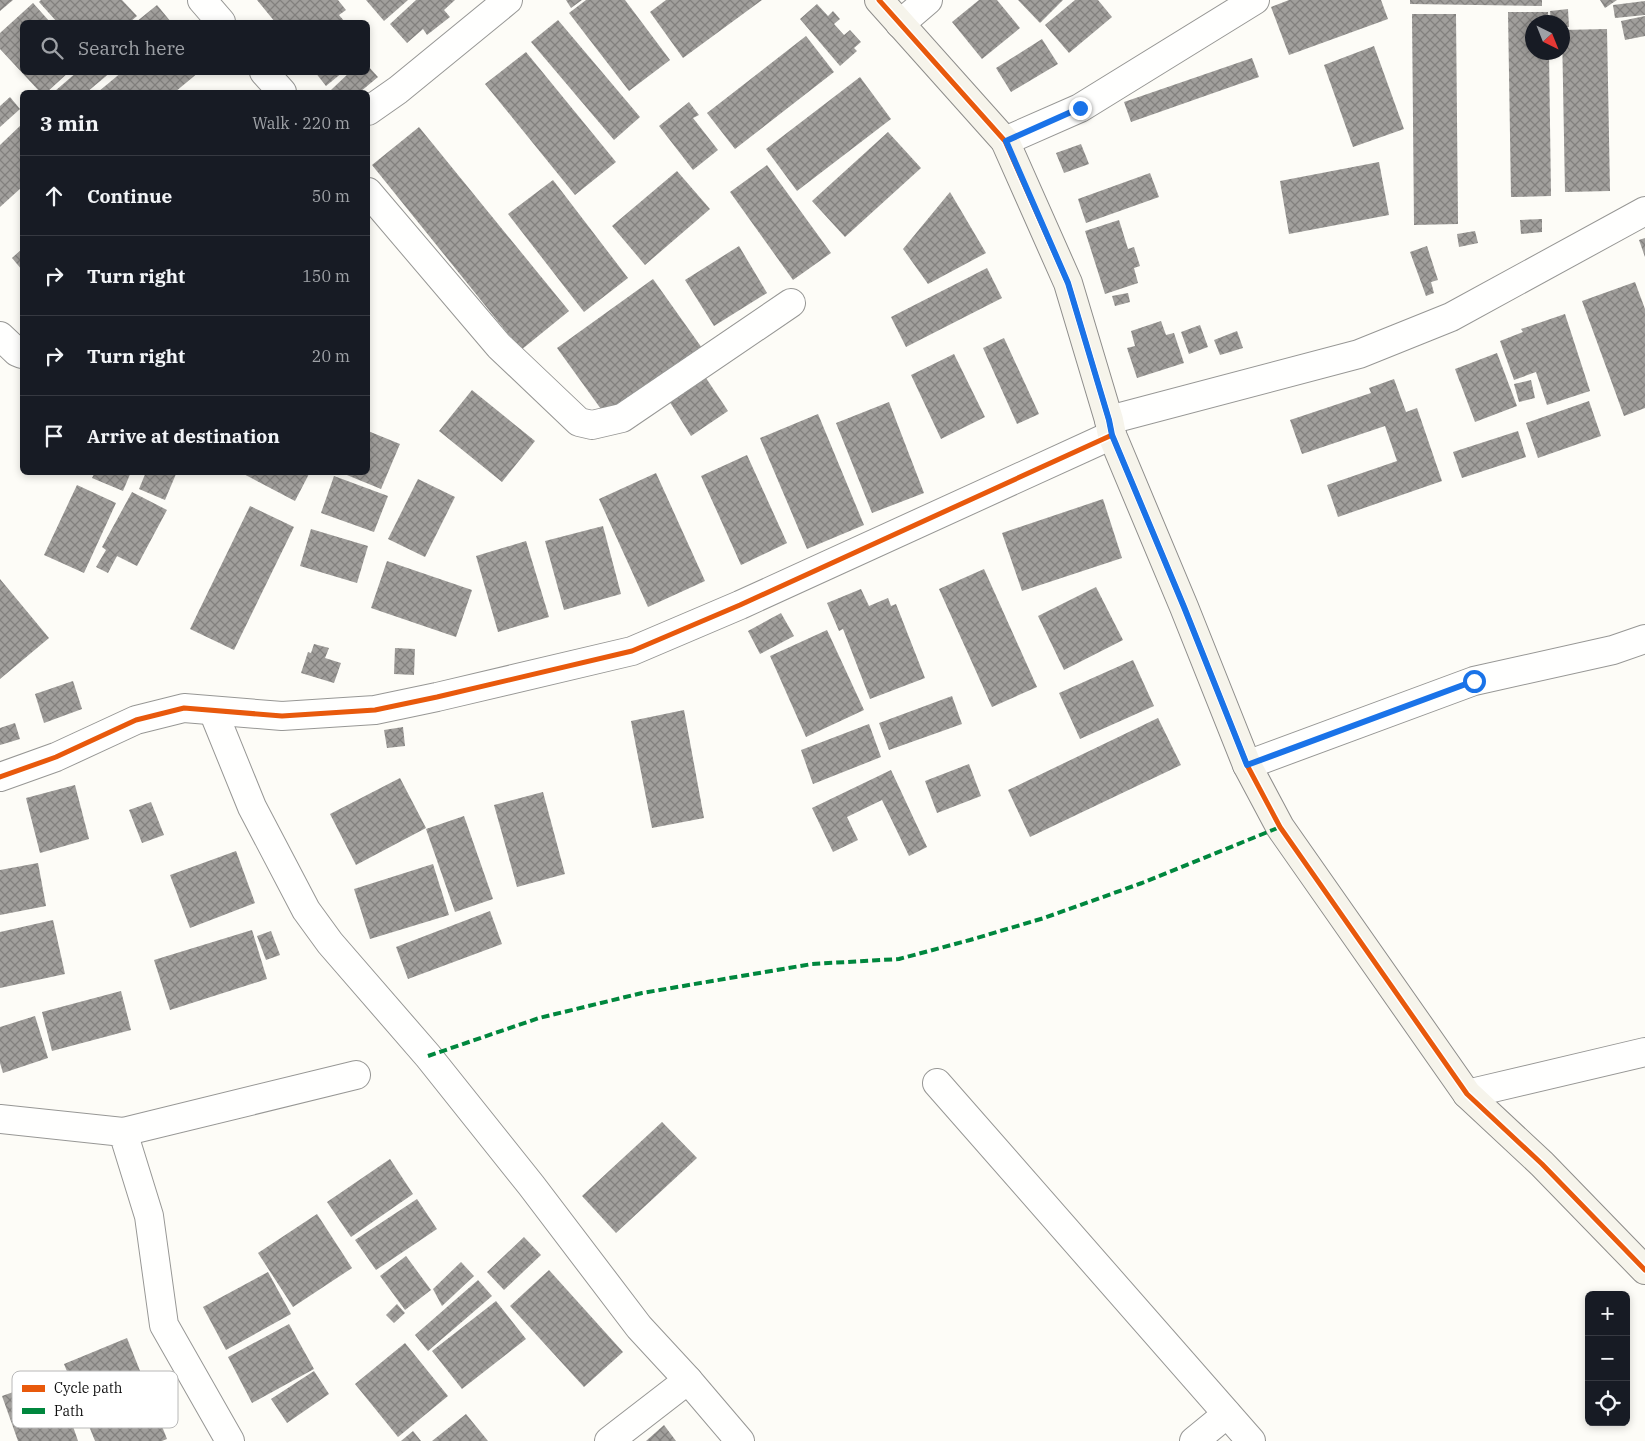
<!DOCTYPE html>
<meta charset="utf-8">
<style>
:root{--surface:#171b24;--page:#242831;--text:#f1f3f6;--muted:#9ea1a6;--line:#363941}
body{margin:0;font-family:"IBM Plex Serif",serif;background:var(--page);color:var(--text)}
.controls{position:absolute;right:15px;bottom:15px;display:grid;overflow:hidden;border-radius:8px;box-shadow:0 2px 8px #0003}
.controls button{width:45px;height:45px;display:grid;place-items:center;padding:0;border:0;border-bottom:1px solid var(--line);background:var(--surface);color:var(--text);font:25px sans-serif}
.compass{position:absolute;left:1525px;top:15px;width:45px;height:45px;border-radius:50%;background:var(--surface);box-shadow:0 2px 8px #0003;rotate:137deg}
.stop{position:absolute;width:15px;height:15px;margin:-11px;border:4px solid #1a73e8;border-radius:50%;background:#fff}
.stop.end{background:#1a73e8;border-color:#fff;box-shadow:0 1px 5px #0008}
.list{margin:0;padding:0;list-style:none}
h2{display:flex;justify-content:space-between;align-items:center;height:65px;margin:0;padding:0 20px;font-size:21px}
h2 small{font-size:16px;font-weight:400;color:var(--muted)}
.list li{display:grid;grid-template-columns:32px 1fr auto;gap:15px;align-items:center;box-sizing:border-box;height:80px;padding:0 20px;border-top:1px solid var(--line)}
.list b{display:block;font-size:19px;white-space:nowrap}
.list em{font-size:16px;font-style:normal;color:var(--muted)}
.icon{flex:none;width:28px;height:28px;fill:none;stroke:currentColor;stroke-width:2;stroke-linecap:round;stroke-linejoin:round}
.map{position:relative;flex:none;width:1645px;height:1441px;overflow:hidden}
.search{position:absolute;background:var(--surface);box-shadow:0 2px 8px #0003;left:20px;top:20px;width:350px;height:55px;display:flex;align-items:center;gap:12px;box-sizing:border-box;padding:0 18px;border-radius:8px;color:var(--muted);font-size:19px}
.panel{position:absolute;background:var(--surface);box-shadow:0 2px 8px #0003;left:20px;top:90px;width:350px;height:385px;border-radius:8px}
.map>svg:first-child{display:block}
.building{fill:url(#building-cross-hatch)}
.lines{fill:none;stroke-linecap:round;stroke-linejoin:round}
.street-casing{stroke:#979795;stroke-width:30}
.secondary-casing{stroke:#8e8d8b;stroke-width:30}
.street{stroke:#fffffe;stroke-width:28}
.secondary{stroke:#f6f4eb;stroke-width:28}
.quiet{stroke:#00873e;stroke-width:4;stroke-dasharray:8 4;stroke-linecap:butt}
.cycleway-casing{stroke:#fff;stroke-width:8}
.cycleway{stroke:#e8590c;stroke-width:5}
.route{stroke:#1a73e8;stroke-width:6}
.key{fill:#fff;stroke:#b8b8b8;stroke-width:1}
.key-label{font-size:14px;fill:#111}
</style>
<div class="map">
<svg width="1645" height="1441" viewBox="0 0 1645 1441">
<defs>
<pattern id="building-cross-hatch" width="8" height="8" patternUnits="userSpaceOnUse" patternTransform="scale(1.25)"><rect width="8" height="8" fill="#a19f9c"/><path d="M0 0l8 8M0 8l8-8" fill="none" stroke="#82807e"/></pattern>
</defs>
<rect width="100%" height="100%" fill="#fdfcf7"/>
<g class="building">
<path d="M0,0h13l-13,11z"/>
<path d="M41,0h81l15,16 -7,6h-60l-1,-1 -2,1h-10l-18,-20z"/>
<path d="M257,0h81l8,10 -7,5 6,7h-70z"/>
<path d="M366,0h42l-24,21z"/>
<path d="M416,0h39l-11,10 6,7 -23,18 -4,-6 -16,14 -17,-19z"/>
<path d="M566,0h16l-11,8z"/>
<path d="M586,0h39l45,60 -41,31 -60,-78z"/>
<path d="M666,0h96l-79,58 -33,-46z"/>
<path d="M979,0h18l23,28 -38,31 -30,-37z"/>
<path d="M1018,0h45l-23,23z"/>
<path d="M1075,0h23l14,17 -43,36 -24,-28z"/>
<path d="M1289,0h92l7,19 -99,36 -18,-48z"/>
<path d="M1410,0h132v6l-132,-2z"/>
<path d="M1600,0h17l-12,8z"/>
<path d="M1645,1v14l-30,3 -2,-13z"/>
<path d="M33,3l17,19h-28v50h47l-22,20h-7l-40,-43v-16z"/>
<path d="M817,4l11,12 5,-5 7,8 -6,5 10,11 6,-5 11,12 -7,6 3,3 -17,15 -40,-47z"/>
<path d="M157,5l14,17h-35z"/>
<path d="M1568,9l1,18h-7v-5h-11l-1,-11z"/>
<path d="M1508,12h40v10h-16v30h17l2,144 -40,1z"/>
<path d="M1412,14h44l2,210 -44,1z"/>
<path d="M1645,16v20l-20,4 -4,-19z"/>
<path d="M558,20l82,97 -26,23 -83,-98z"/>
<path d="M1607,29l3,162 -45,1 -3,-162z"/>
<path d="M806,36l28,36 -99,77 -28,-36z"/>
<path d="M1042,39l16,25 -47,28 -15,-24z"/>
<path d="M1374,46l30,83 -51,18 -29,-82z"/>
<path d="M526,52l90,110 -41,33 -90,-111z"/>
<path d="M1252,58l7,19 -128,45 -7,-20z"/>
<path d="M368,66l10,11 -18,15h-27l-2,-2 19,-18h18z"/>
<path d="M77,72h34l-24,20h-30l-2,-1z"/>
<path d="M122,72h77l-24,20h-77z"/>
<path d="M315,72h28l-17,14z"/>
<path d="M860,77l31,42 -94,72 -31,-42z"/>
<path d="M10,97l10,12 -20,18v-21z"/>
<path d="M689,102l10,13 -6,3 25,32 -25,20 -34,-44z"/>
<path d="M22,124v63l-22,20v-62z"/>
<path d="M419,127l150,184 -48,39 -149,-185z"/>
<path d="M888,132l33,36 -76,69 -33,-36z"/>
<path d="M1081,144l8,20 -25,9 -8,-20z"/>
<path d="M1379,162l10,53 -100,19 -9,-53z"/>
<path d="M767,165l64,88 -38,27 -63,-88z"/>
<path d="M677,171l33,38 -65,56 -33,-39z"/>
<path d="M1150,173l9,24 -73,26 -8,-24z"/>
<path d="M553,180l75,98 -44,34 -76,-98z"/>
<path d="M950,192l36,61 -58,31 -25,-35z"/>
<path d="M1542,219v13l-21,2 -1,-14z"/>
<path d="M1119,220l9,29 6,-2 6,19 -6,2 4,15 -33,11 -20,-63z"/>
<path d="M1475,231l3,12 -19,4 -2,-13z"/>
<path d="M1645,238v19l-6,-17z"/>
<path d="M739,246l28,47 -53,33 -29,-46z"/>
<path d="M1427,246l11,34 -7,2 3,11 -8,3 -16,-44z"/>
<path d="M22,249v21l-10,-12z"/>
<path d="M987,268l15,30 -96,49 -15,-30z"/>
<path d="M653,279l49,69 -96,68 -49,-68z"/>
<path d="M1635,282l10,27v99l-21,8 -42,-115z"/>
<path d="M1128,293l2,9 -15,4 -3,-10z"/>
<path d="M1565,314l25,77 -43,14 -11,-33 -22,8 -14,-39 23,-9 -2,-3z"/>
<path d="M1161,321l5,14 8,-2 10,30 -47,15 -10,-30 8,-2 -4,-15z"/>
<path d="M1200,325l8,22 -19,7 -8,-22z"/>
<path d="M1237,331l6,17 -23,7 -6,-15z"/>
<path d="M1004,338l35,76 -22,10 -34,-76z"/>
<path d="M1497,353l20,53 -42,16 -20,-53z"/>
<path d="M954,354l31,63 -44,22 -30,-64z"/>
<path d="M702,372l26,39 -37,25 -25,-40z"/>
<path d="M1394,379l12,33 11,-4 25,73 -104,36 -11,-32 70,-24 -12,-35 -83,28 -12,-34 81,-27 -2,-5z"/>
<path d="M1531,380l4,18 -16,4 -5,-18z"/>
<path d="M472,390l63,51 -33,41 -63,-51z"/>
<path d="M1589,401l12,35 -63,22 -12,-35z"/>
<path d="M889,402l35,91 -52,20 -36,-90z"/>
<path d="M818,414l46,111 -57,24 -47,-111z"/>
<path d="M368,431l32,13 -19,45 -39,-16 26,-1z"/>
<path d="M1518,431l8,26 -64,21 -9,-26z"/>
<path d="M747,455l40,88 -46,22 -40,-89z"/>
<path d="M95,472h36l-8,19 -31,-13z"/>
<path d="M146,472h27l3,2 -11,26 -26,-11z"/>
<path d="M240,472h70l-15,29z"/>
<path d="M656,473l49,108 -57,26 -49,-108z"/>
<path d="M334,476l54,20 -14,36 -53,-19z"/>
<path d="M418,479l37,18 -30,60 -37,-18z"/>
<path d="M77,485l39,18 -32,70 -40,-18z"/>
<path d="M132,492l35,18 -30,56 -20,-10 -9,17 -12,-6 10,-17 -4,-3z"/>
<path d="M1103,499l19,59 -100,33 -20,-58z"/>
<path d="M250,506l44,21 -60,123 -44,-21z"/>
<path d="M603,526l18,68 -57,16 -19,-69z"/>
<path d="M311,529l57,17 -11,37 -57,-17z"/>
<path d="M526,541l23,76 -51,15 -22,-76z"/>
<path d="M387,561l85,29 -16,47 -85,-29z"/>
<path d="M984,569l53,118 -45,20 -53,-118z"/>
<path d="M0,579l49,59 -49,41z"/>
<path d="M1096,587l27,53 -59,30 -26,-54z"/>
<path d="M861,589l8,17 19,-8 3,8 5,-2 29,74 -55,21 -27,-70 -4,2 -12,-28z"/>
<path d="M781,613l13,23 -34,18 -12,-23z"/>
<path d="M827,630l37,80 -58,27 -36,-81z"/>
<path d="M314,644l15,4 -4,10 16,5 -7,20 -33,-10 7,-21 3,1z"/>
<path d="M395,648l20,1 -1,26 -20,-1z"/>
<path d="M1133,660l21,46 -74,33 -21,-46z"/>
<path d="M73,681l9,28 -38,14 -9,-29z"/>
<path d="M952,696l10,28 -73,26 -10,-27z"/>
<path d="M684,710l20,108 -52,10 -21,-107z"/>
<path d="M1158,718l23,47 -151,72 -22,-47z"/>
<path d="M15,723l5,16 -20,6v-17z"/>
<path d="M869,724l12,33 -68,27 -12,-34z"/>
<path d="M403,727l2,19 -18,2 -3,-18z"/>
<path d="M969,764l12,32 -44,17 -12,-32z"/>
<path d="M891,770l36,77 -18,9 -27,-56 -35,17 11,23 -25,12 -21,-44z"/>
<path d="M400,778l26,50 -70,37 -26,-51z"/>
<path d="M75,785l14,54 -49,14 -14,-55z"/>
<path d="M543,792l22,82 -48,13 -23,-82z"/>
<path d="M151,802l13,33 -22,8 -13,-33z"/>
<path d="M464,816l29,83 -38,13 -29,-83z"/>
<path d="M236,851l19,52 -65,25 -20,-53z"/>
<path d="M38,863l8,43 -46,9v-45z"/>
<path d="M433,864l16,51 -79,24 -16,-50z"/>
<path d="M490,911l12,33 -94,35 -12,-32z"/>
<path d="M53,920l12,54 -65,14v-56z"/>
<path d="M252,930l15,49 -97,31 -16,-50z"/>
<path d="M271,931l9,24 -14,5 -9,-24z"/>
<path d="M121,991l10,39 -79,21 -10,-39z"/>
<path d="M35,1016l13,42 -45,15 -3,-10v-36z"/>
<path d="M662,1122l35,36 -81,75 -34,-37z"/>
<path d="M390,1159l23,35 -62,43 -24,-35z"/>
<path d="M417,1199l20,30 -61,41 -21,-30z"/>
<path d="M317,1214l35,54 -59,39 -35,-54z"/>
<path d="M524,1237l17,18 -37,35 -17,-18z"/>
<path d="M406,1256l25,34 -26,20 -25,-34z"/>
<path d="M461,1262l13,14 -32,30 -9,-17z"/>
<path d="M549,1270l74,82 -39,35 -74,-81z"/>
<path d="M268,1272l23,42 -65,36 -23,-43z"/>
<path d="M478,1280l14,16 -64,55 -13,-16z"/>
<path d="M496,1301l30,38 -64,50 -30,-38z"/>
<path d="M397,1304l8,9 -11,10 -8,-8z"/>
<path d="M289,1324l25,45 -62,34 -24,-46z"/>
<path d="M127,1338l40,101 -5,2h-67l-31,-77z"/>
<path d="M405,1343l43,53 -50,41 -43,-53z"/>
<path d="M314,1371l15,23 -42,29 -16,-24z"/>
<path d="M56,1377l22,64h-60l-16,-45z"/>
<path d="M466,1414l22,27h-56z"/>
<path d="M664,1425l12,16h-30z"/>
<path d="M413,1431l8,10h-20z"/>
</g>
<g class="lines">
<g class="street-casing">
<g id="street">
<path d="M202,0l19,22"/>
<path d="M900,24l28,-24"/>
<path d="M264,72l18,20"/>
<path d="M368,111l30,-21 110,-90"/>
<path d="M1005,141l75,-33 175,-108"/>
<path d="M368,192l131,154 80,76 13,3 30,-7 169,-115"/>
<path d="M0,336l17,16 5,2"/>
<path d="M1109,420l250,-66 92,-37 194,-106"/>
<path d="M213,711l39,96 54,103 24,33 98,113 103,129 108,142 49,53"/>
<path d="M1247,765l227,-84 139,-31 32,-11"/>
<path d="M0,777l56,-20 80,-37 48,-12 98,8 93,-6 62,-13 195,-46 108,-46 372,-170"/>
<path d="M937,1083l314,358"/>
<path d="M1467,1094l178,-42"/>
<path d="M0,1119l123,13 26,84 15,109 66,116"/>
<path d="M123,1132l233,-57"/>
<path d="M609,1441l79,-61 52,61"/>
<path d="M1194,1441l33,-27"/>
</g>
</g>
<g class="secondary-casing">
<path id="secondary" d="M879,0l126,141 63,142 41,137 3,15 72,172 63,158 33,62 187,267 75,70 103,106"/>
</g>
<use href="#street" class="street"/>
<use href="#secondary" class="secondary"/>
<path class="quiet" d="M428,1056l111,-38 103,-25 170,-29 87,-5 71,-19 74,-22 98,-35 138,-56"/>
<g class="cycleway-casing">
<g id="cycleway">
<path d="M879,0l126,141 63,142 41,137 3,15 72,172 63,158 33,62 187,267 75,70 103,106"/>
<path d="M0,777l56,-20 80,-37 48,-12 98,8 93,-6 62,-13 195,-46 108,-46 372,-170"/>
</g>
</g>
<use href="#cycleway" class="cycleway"/>
</g>
<g class="lines">
<path class="route" d="M1080,108l-74,33 62,142 41,137 3,15 72,172 63,158 227,-84"/>
</g>
<rect x="12" y="1371" width="166" height="57" rx="8" class="key"/>
<rect x="22" y="1385" width="23" height="7" fill="#e8590c"/>
<rect x="22" y="1408" width="23" height="6" fill="#00873e"/>
<g class="key-label">
<text x="54" y="1393">Cycle path</text>
<text x="54" y="1416">Path</text>
</g>
</svg>
<div class="controls">
<button>+</button>
<button>−</button>
<button><svg class="icon" aria-label="locate" viewBox="0 0 24 24"><circle cx="12" cy="12" r="6"/><path d="M12 2v4M12 18v4M2 12h4M18 12h4"/></svg></button>
</div>
<svg class="compass" viewBox="-18 -18 36 36"><path d="M0-13l5 13h-10z" fill="#e53935"/><path d="M0 13l5-13h-10z" fill="#9ea1a6"/></svg>
<div class="stop" style="left:1474px;top:681px"></div>
<div class="stop end" style="left:1080px;top:108px"></div>
<div class="search"><svg class="icon" aria-label="search" viewBox="0 0 24 24"><circle cx="10" cy="10" r="6"/><path d="M15 15l6 6"/></svg>Search here</div>
<section class="panel">
<h2>3 min<small>Walk · 220 m</small></h2>
<ul class="list">
<li><svg class="icon" aria-label="ahead" viewBox="0 0 24 24"><path d="M12 20V5M6 11l6-6 6 6"/></svg><div><b>Continue</b></div><em>50 m</em></li>
<li><svg class="icon" aria-label="right" viewBox="0 0 24 24"><path d="M7 20v-9h11M14 6l5 5-5 5"/></svg><div><b>Turn right</b></div><em>150 m</em></li>
<li><svg class="icon" aria-label="right" viewBox="0 0 24 24"><path d="M7 20v-9h11M14 6l5 5-5 5"/></svg><div><b>Turn right</b></div><em>20 m</em></li>
<li><svg class="icon" aria-label="arrive" viewBox="0 0 24 24"><path d="M6 21V4h12l-3 4 3 4H6"/></svg><div><b>Arrive at destination</b></div></li>
</ul>
</section>
</div>
